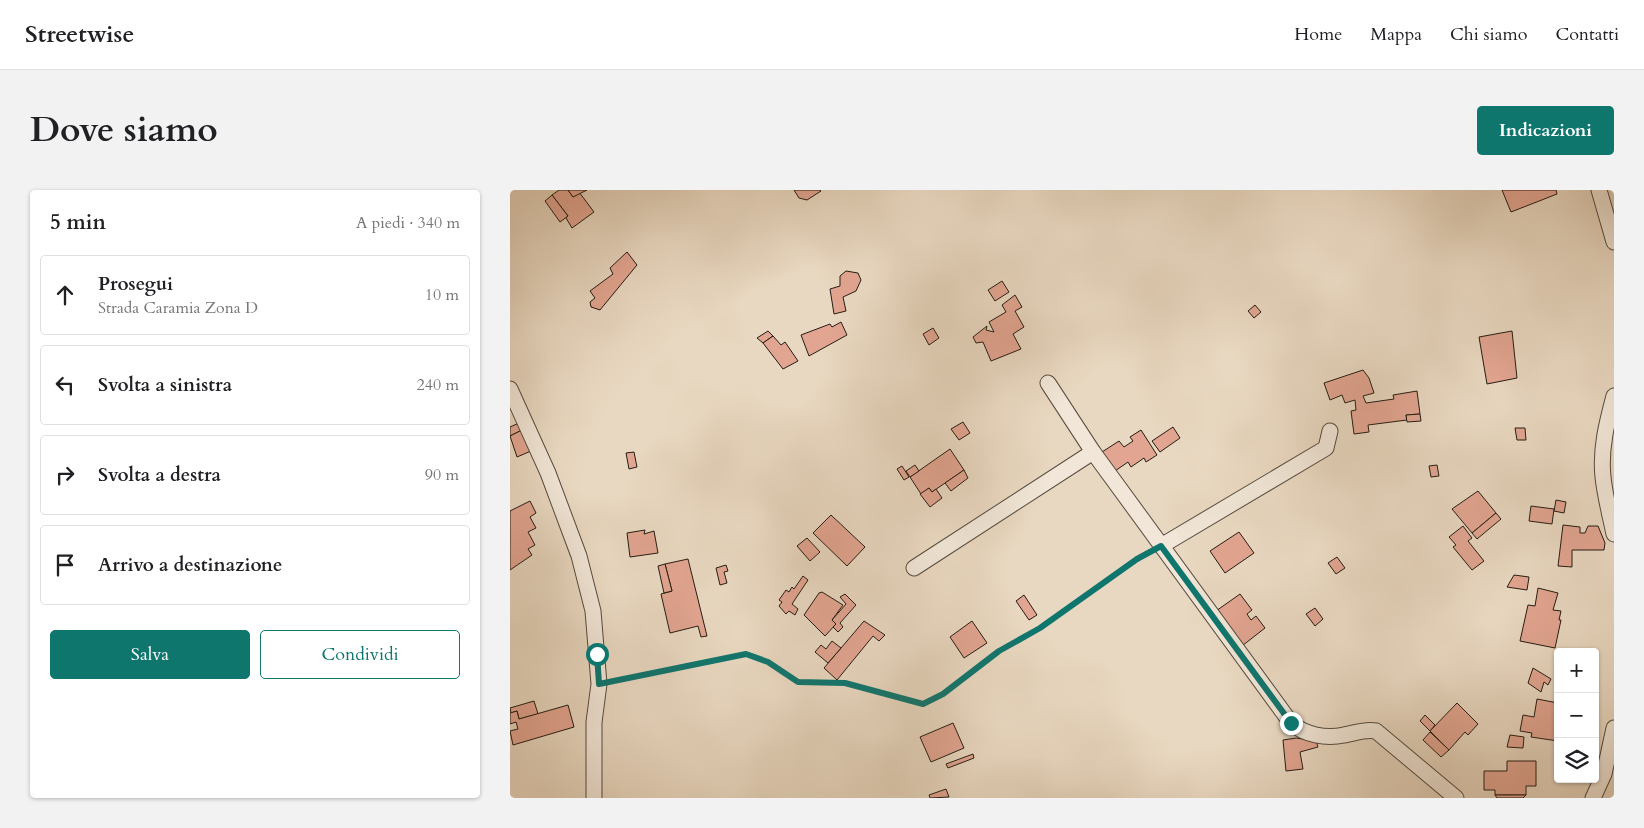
<!DOCTYPE html>
<html lang="it">
<meta charset="utf-8">
<style>
:root{--surface:#fff;--page:#f2f2f2;--text:#202124;--muted:#757577;--line:#e0e0e0;--accent:#0f766e}
body{margin:0;font-family:Cardo,serif;background:var(--page);color:var(--text)}
.controls{position:absolute;right:15px;bottom:15px;display:grid;overflow:hidden;border-radius:5px;box-shadow:0 1px 4px #0004}
.controls button{width:45px;height:45px;display:grid;place-items:center;padding:0;border:0;border-bottom:1px solid var(--line);background:var(--surface);color:var(--text);font:25px sans-serif}
.stop{position:absolute;width:15px;height:15px;margin:-11px;border:4px solid #0f766e;border-radius:50%;background:#fff}
.stop.end{background:#0f766e;border-color:#fff;box-shadow:0 1px 5px #0008}
.list{margin:0;padding:0;list-style:none}
h2{display:flex;justify-content:space-between;align-items:center;height:65px;margin:0;padding:0 20px;font-size:21px}
h2 small{font-size:16px;font-weight:400;color:var(--muted)}
.list li{display:grid;grid-template-columns:32px 1fr auto;gap:15px;align-items:center;box-sizing:border-box;height:80px;margin:0 10px 10px;padding:0 10px;border:1px solid var(--line);border-radius:5px}
.list b{display:block;font-size:19px;white-space:nowrap}
.list p{margin:0;font-size:16px;white-space:nowrap;color:var(--muted)}
.list em{font-size:16px;font-style:normal;color:var(--muted)}
.actions{display:flex;gap:10px;padding:15px 20px}
.actions a{flex:1;padding:11px 0;border:1px solid var(--accent);border-radius:5px;text-align:center;font-size:18px;color:var(--accent)}
.actions .main{background:var(--accent);color:#fff}
.icon{flex:none;width:28px;height:28px;fill:none;stroke:currentColor;stroke-width:2;stroke-linecap:round;stroke-linejoin:round}
.map{position:relative;flex:none;width:1104px;height:608px;overflow:hidden;border-radius:5px}
header{display:flex;align-items:center;gap:30px;box-sizing:border-box;height:70px;padding:0 25px;background:var(--surface);border-bottom:1px solid var(--line)}
header strong{font-size:24px}
nav{display:flex;gap:28px;margin-inline-start:auto;font-size:18px}
.intro{display:flex;align-items:center;justify-content:space-between;box-sizing:border-box;height:120px;padding:0 30px}
h1{margin:0;font-size:35px}
.button{padding:12px 22px;border-radius:5px;background:var(--accent);color:#fff;font-size:18px;font-weight:700}
main{display:flex;gap:30px;padding:0 30px}
aside{flex:1;background:var(--surface);border-radius:5px;box-shadow:0 1px 4px #0004}
.map>svg:first-child{display:block}
.building{fill:#e2a591;stroke:#241c13}
.lines{fill:none;stroke-linecap:round;stroke-linejoin:round}
.minor-casing{stroke:#554b3e;stroke-width:17}
.path{stroke:#241c13;stroke-width:3;stroke-dasharray:1 2.5;stroke-linecap:butt}
.minor{stroke:#f1e6d7;stroke-width:15}
.route{stroke:#0f766e;stroke-width:6}
</style>
<header>
<strong>Streetwise</strong>
<nav><a>Home</a><a>Mappa</a><a>Chi siamo</a><a>Contatti</a></nav>
</header>
<div class="intro"><h1>Dove siamo</h1><a class="button">Indicazioni</a></div>
<main>
<aside>
<h2>5 min<small>A piedi · 340 m</small></h2>
<ul class="list">
<li><svg class="icon" aria-label="ahead" viewBox="0 0 24 24"><path d="M12 20V5M6 11l6-6 6 6"/></svg><div><b>Prosegui</b><p>Strada Caramia Zona D</p></div><em>10 m</em></li>
<li><svg class="icon" aria-label="left" viewBox="0 0 24 24"><path d="M17 20v-9H6M10 6l-5 5 5 5"/></svg><div><b>Svolta a sinistra</b></div><em>240 m</em></li>
<li><svg class="icon" aria-label="right" viewBox="0 0 24 24"><path d="M7 20v-9h11M14 6l5 5-5 5"/></svg><div><b>Svolta a destra</b></div><em>90 m</em></li>
<li><svg class="icon" aria-label="arrive" viewBox="0 0 24 24"><path d="M6 21V4h12l-3 4 3 4H6"/></svg><div><b>Arrivo a destinazione</b></div></li>
</ul>
<div class="actions"><a class="main">Salva</a><a>Condividi</a></div>
</aside>
<div class="map">
<svg width="1104" height="608" viewBox="0 0 1104 608">
<rect width="100%" height="100%" fill="#e9d8c1"/>
<filter id="stains"><feTurbulence type="fractalNoise" baseFrequency=".004" numOctaves="4"/><feColorMatrix values="0 0 0 0 .2 0 0 0 0 .09 0 0 0 0 .02 0 0 0 .5 -.17"/></filter>
<radialGradient id="worn" r=".72"><stop offset=".6" stop-color="#630" stop-opacity="0"/><stop offset="1" stop-color="#630" stop-opacity=".3"/></radialGradient>
<g class="building">
<path d="M49,0h9l5,7 6,-5 15,20 -22,16 -6,-10 2,-2 -16,-21z"/>
<path d="M58,0h19l-14,7z"/>
<path d="M284,0h26l1,1 -14,9 -8,-2z"/>
<path d="M992,0h54l1,4 -46,18z"/>
<path d="M42,5l16,21 -8,6 -15,-21z"/>
<path d="M117,62l10,13 -37,45 -9,-3 -1,-5 5,-4 -5,-7 23,-17 -3,-6z"/>
<path d="M336,81l12,2 3,7 -5,11 -13,6 3,14 -12,3 -4,-25 10,-3v-10z"/>
<path d="M492,91l7,11 -14,9 -7,-11z"/>
<path d="M505,105l7,12 -7,4 9,16 -11,7 8,15 -30,12 -8,-19 -7,1 -3,-6 14,-11 -1,4 8,2 -5,-10 17,-10 -4,-7z"/>
<path d="M745,115l6,7 -7,6 -6,-7z"/>
<path d="M331,132l6,13 -38,21 -8,-21 29,-11 2,3z"/>
<path d="M423,138l6,10 -10,7 -6,-11z"/>
<path d="M258,141l5,5 -10,7 -6,-5z"/>
<path d="M1002,141l5,47 -30,6 -8,-47z"/>
<path d="M263,146l8,9 4,-3 13,19 -15,8 -20,-26z"/>
<path d="M853,180l6,8 5,15 -11,3 3,7 28,-4 -1,-4 24,-4 3,23 -14,1 1,5 -39,5 1,7 -15,2 -3,-23 5,-1 -1,-10 -10,3 -3,-8 -12,5 -6,-17z"/>
<path d="M910,224l1,7 -14,1 -1,-7z"/>
<path d="M453,232l7,11 -11,7 -8,-11z"/>
<path d="M9,233l3,7 -12,6v-9z"/>
<path d="M663,237l7,11 -20,14 -8,-11z"/>
<path d="M1005,238h10l1,12h-9z"/>
<path d="M12,240l9,21 -14,6 -7,-21z"/>
<path d="M631,240l16,25 -11,7 -2,-4 -13,9 -3,-5 -13,9 -13,-19 17,-11 5,6 9,-6 -3,-4z"/>
<path d="M440,259l14,21 -32,22 -3,-4 -8,6 -11,-17z"/>
<path d="M124,262l3,15 -8,2 -3,-16z"/>
<path d="M405,275l4,6 -9,6 -4,-6z"/>
<path d="M927,275l2,11 -8,1 -2,-11z"/>
<path d="M392,276l7,11 -5,3 -7,-11z"/>
<path d="M454,280l4,8 -17,13 -6,-8z"/>
<path d="M419,298l3,4 4,-3 6,9 -12,9 -10,-13z"/>
<path d="M968,301l18,22 -24,20 -20,-24z"/>
<path d="M1046,310l10,2 -2,11 -10,-2z"/>
<path d="M20,311l6,12 -6,4 6,11 -8,4 7,13 -7,4 4,6 -22,15v-59z"/>
<path d="M1021,316l23,3 -2,15 -23,-3z"/>
<path d="M986,323l5,6 -24,20 -5,-6z"/>
<path d="M321,325l34,32 -18,19 -34,-33z"/>
<path d="M1053,335l17,2v6h5l3,-7h10l7,17 -1,7h-32v17l-14,-1z"/>
<path d="M953,336l9,12 -4,3 16,20 -12,9 -19,-23 3,-2 -7,-8z"/>
<path d="M135,340l-1,4 10,-3 4,22 -28,4 -3,-24z"/>
<path d="M729,342l15,21 -29,20 -15,-22z"/>
<path d="M297,348l13,14 -10,9 -13,-15z"/>
<path d="M827,367l8,11 -9,6 -8,-11z"/>
<path d="M178,369l19,77 -6,1 -3,-11 -28,7 -9,-39 11,-3 -7,-27z"/>
<path d="M155,374l7,27 -8,2 -6,-27z"/>
<path d="M216,375l2,6 -4,1 3,11 -7,2 -4,-17z"/>
<path d="M1004,385l15,2 -2,13 -20,-3z"/>
<path d="M293,386l5,4 -16,24 6,5 -3,6 -6,-4 -3,3 -7,-8 3,-4 -3,-2 7,-10 3,2 3,-5 2,2z"/>
<path d="M1028,398l20,5 -5,17 8,1 -2,9h2l-6,28 -35,-7 8,-36 7,1z"/>
<path d="M312,402l21,13 -11,15 4,4 -11,12 -21,-21 15,-22z"/>
<path d="M335,404l11,11 -16,18 3,4 -5,5 -5,-5 3,-3 -4,-4 14,-16 -6,-7z"/>
<path d="M730,404l12,16 -5,4 4,6 5,-4 9,12 -23,18 -26,-35z"/>
<path d="M514,405l13,20 -8,5 -13,-19z"/>
<path d="M805,418l8,11 -8,7 -9,-12z"/>
<path d="M354,431l21,14 -6,6 -6,-5 -36,44 -13,-12z"/>
<path d="M462,431l15,22 -23,15 -14,-21z"/>
<path d="M322,451l9,7 -13,15 -13,-11 6,-7 5,4z"/>
<path d="M1023,478l18,11 -3,6 -4,-3 -3,10 -13,-9z"/>
<path d="M1027,509l21,4v38l-27,-4 1,-4 -12,-2 3,-16 11,2z"/>
<path d="M24,511l4,13 -19,5 -2,-8 -6,2 -1,-5z"/>
<path d="M947,513l21,21 -10,11 -3,-3 -16,18 -19,-19z"/>
<path d="M58,515l6,22 -61,18 -3,-14 8,-2 -2,-7 -6,2v-11l7,-2 2,8z"/>
<path d="M915,525l10,10 -5,6 -10,-10z"/>
<path d="M443,533l11,25 -33,14 -11,-25z"/>
<path d="M920,542l19,18 -8,7 -18,-17z"/>
<path d="M1000,545l14,2 -1,11 -16,-1z"/>
<path d="M786,548l20,3 2,6 -18,5 3,17 -17,2 -3,-31z"/>
<path d="M463,564l1,4 -26,10 -2,-4z"/>
<path d="M997,571h29v25h-10v9h-31v-5h-11v-19h23z"/>
<path d="M436,599l3,8 -19,1 -1,-3z"/>
<path d="M985,605h31l-3,3h-26z"/>
</g>
<g class="lines">
<g class="minor-casing">
<g id="minor">
<path d="M1089,0l15,52"/>
<path d="M538,193l45,69 198,271c14,12 35,16 53,12 12,-2 20,-6 32,-4l80,67"/>
<path d="M0,199l38,84 31,83 14,55 6,73 -5,38v76"/>
<path d="M1104,206c-7,26 -14,53 -11,81 2,19 7,38 11,57"/>
<path d="M651,356l165,-98 4,-17"/>
<path d="M404,378l179,-116"/>
<path d="M1083,608l11,-24 10,-46"/>
</g>
</g>
<path class="path" d="M103,491l132,-27 23,7 30,20 47,2 78,21 20,-10 56,-43 41,-23 109,-76"/>
<use href="#minor" class="minor"/>
</g>
<g class="lines">
<path class="route" d="M87,464l2,30 147,-30 22,8 30,20 47,1 78,21 20,-10 56,-43 41,-23 97,-69 24,-13 130,177"/>
</g>
<rect width="100%" height="100%" filter="url(#stains)"/>
<rect width="100%" height="100%" fill="url(#worn)"/>
</svg>
<div class="controls">
<button>+</button>
<button>−</button>
<button><svg class="icon" aria-label="layers" viewBox="0 0 24 24"><path d="M12 4l9 5-9 5-9-5zM3 14l9 5 9-5"/></svg></button>
</div>
<div class="stop" style="left:87px;top:464px"></div>
<div class="stop end" style="left:781px;top:533px"></div>
</div>
</main>
